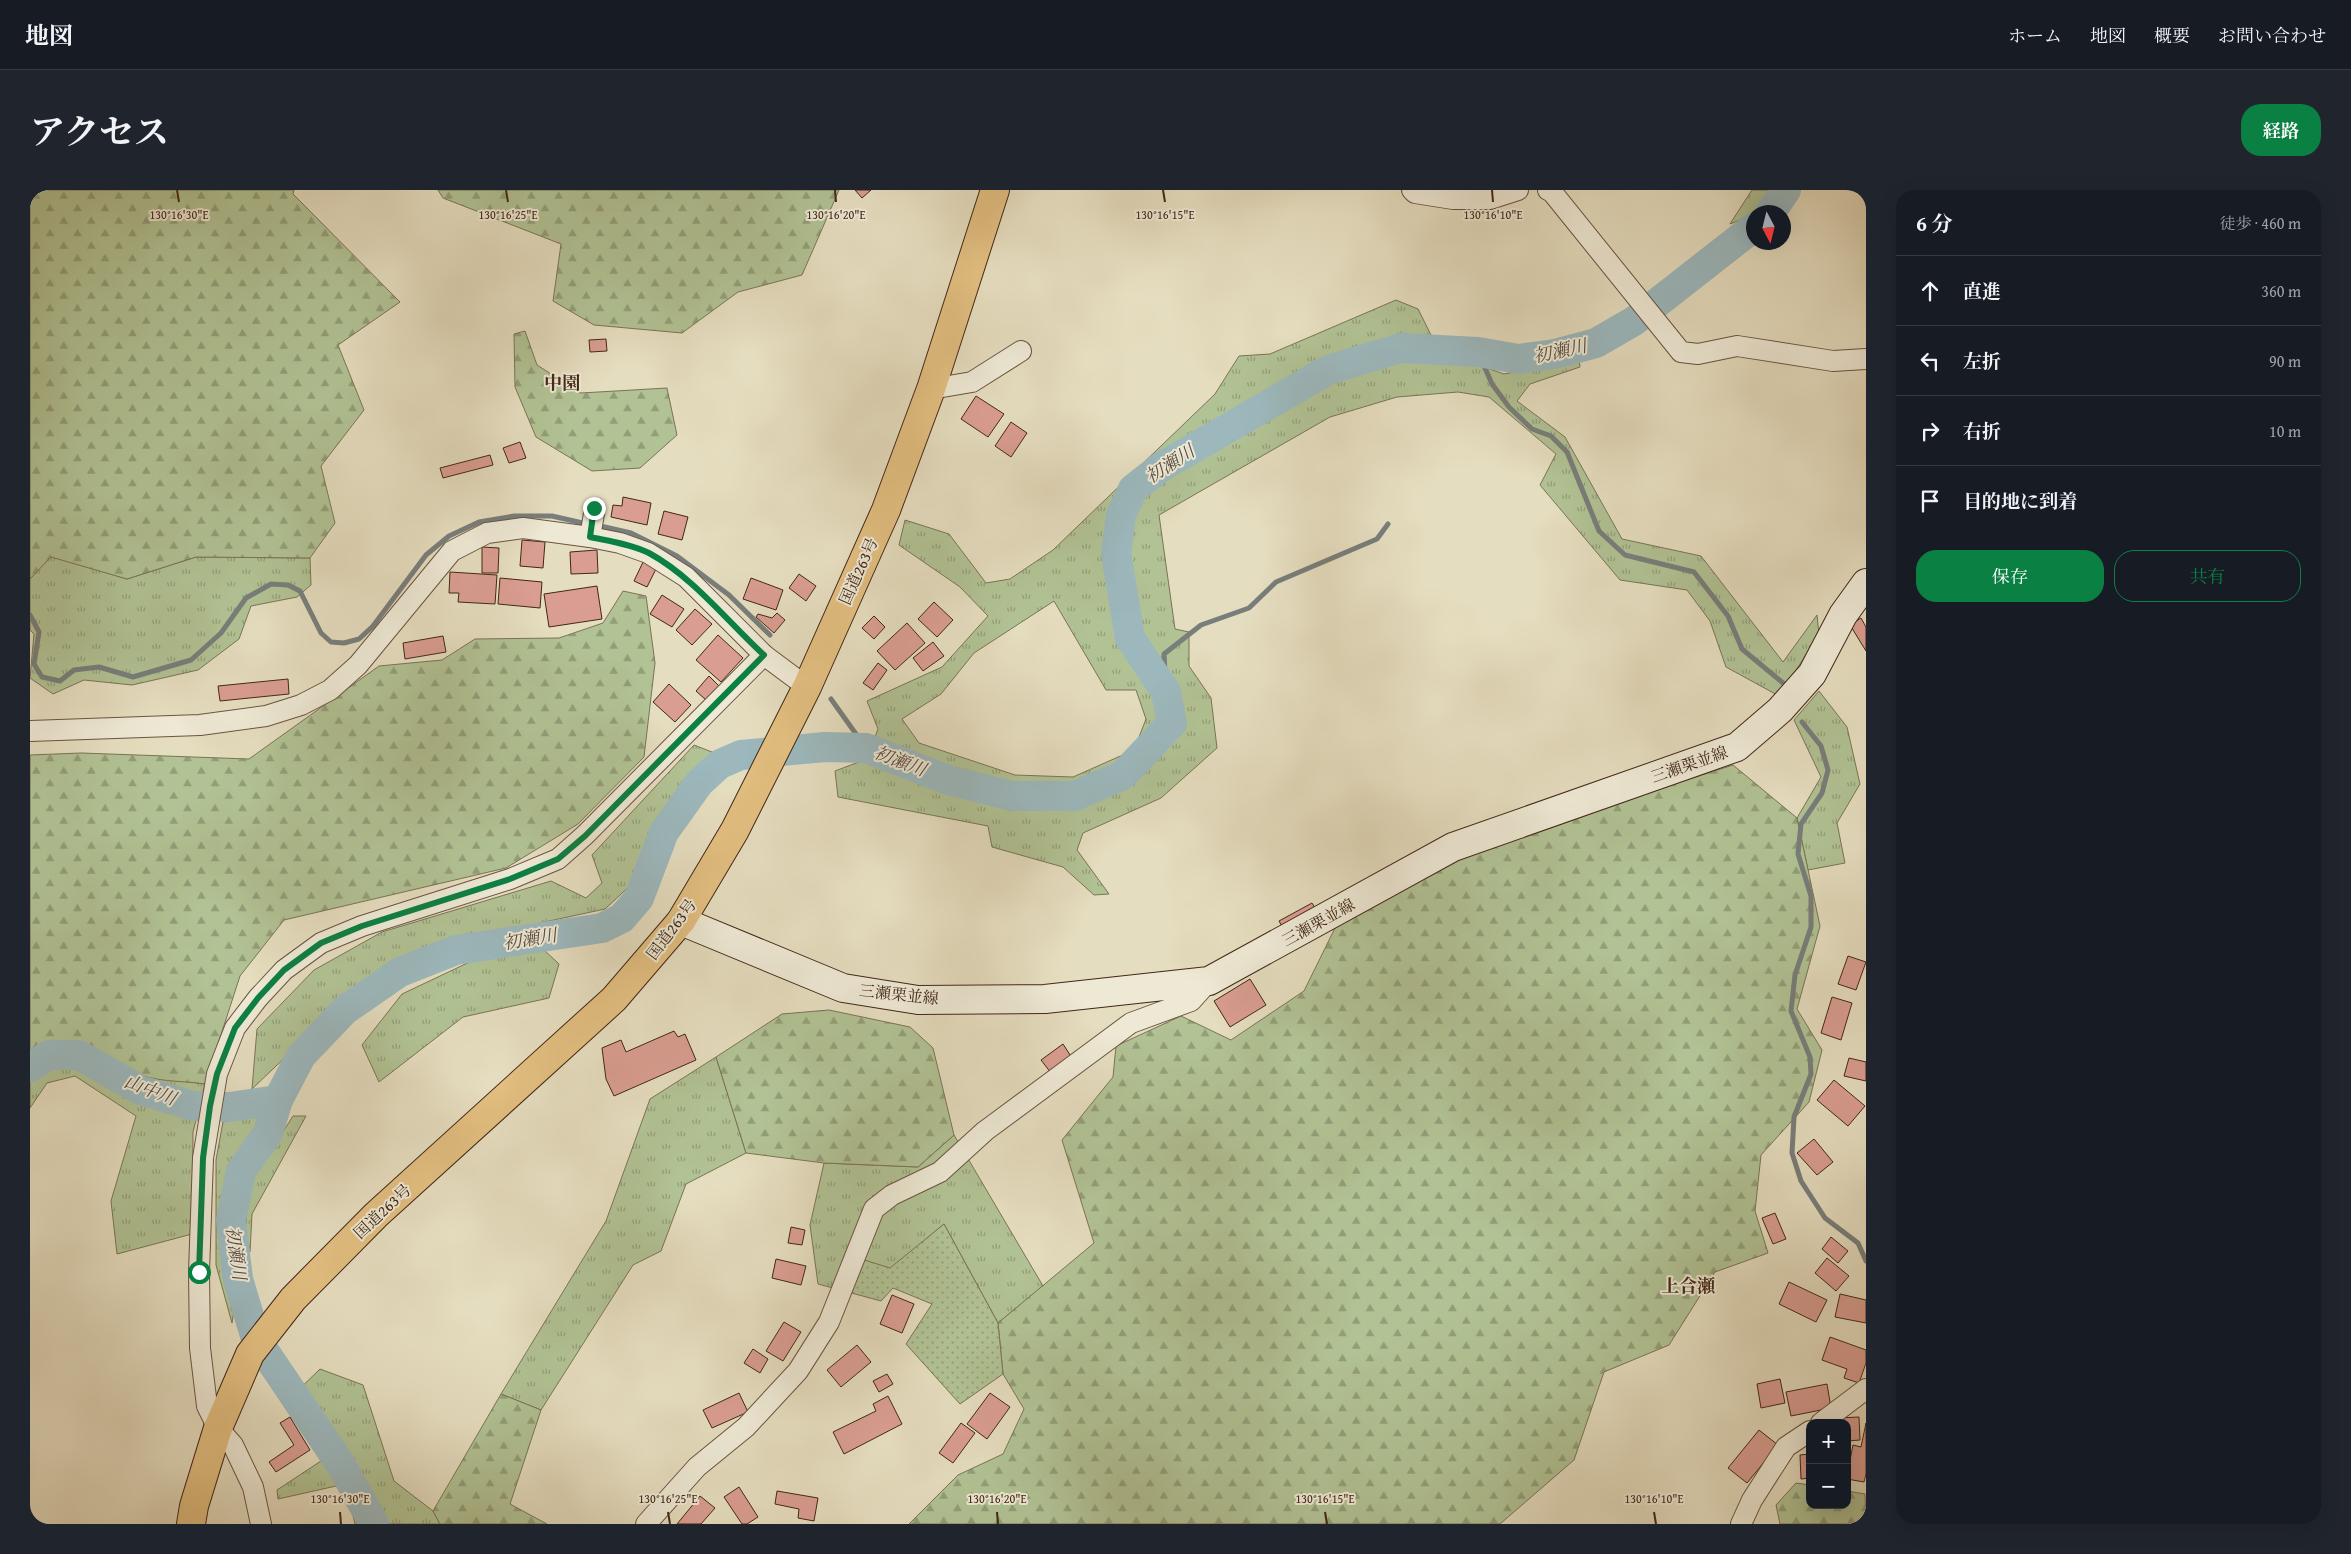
<!DOCTYPE html>
<html lang="ja">
<meta charset="utf-8">
<style>
:root{--surface:#171b24;--page:#20242c;--text:#f1f3f6;--muted:#9ea1a6;--line:#363941;--accent:#0b8043}
body{margin:0;font-family:"Gentium Book Plus","Noto Serif JP",serif;background:var(--page);color:var(--text)}
.controls{position:absolute;right:15px;bottom:15px;display:grid;overflow:hidden;border-radius:10px;box-shadow:0 5px 20px #0002}
.controls button{width:45px;height:45px;display:grid;place-items:center;padding:0;border:0;border-bottom:1px solid var(--line);background:var(--surface);color:var(--text);font:25px sans-serif}
.compass{position:absolute;left:1716px;top:15px;width:45px;height:45px;border-radius:50%;background:var(--surface);box-shadow:0 5px 20px #0002;rotate:173deg}
.stop{position:absolute;width:15px;height:15px;margin:-11px;border:4px solid #0b8043;border-radius:50%;background:#fff}
.stop.end{background:#0b8043;border-color:#fff;box-shadow:0 1px 5px #0008}
.list{margin:0;padding:0;list-style:none}
h2{display:flex;justify-content:space-between;align-items:center;height:65px;margin:0;padding:0 20px;font-size:21px}
h2 small{font-size:16px;font-weight:400;color:var(--muted)}
.list li{display:grid;grid-template-columns:32px 1fr auto;gap:15px;align-items:center;box-sizing:border-box;height:70px;padding:0 20px;border-top:1px solid var(--line)}
.list b{display:block;font-size:19px;white-space:nowrap}
.list em{font-size:16px;font-style:normal;color:var(--muted)}
.actions{display:flex;gap:10px;padding:15px 20px}
.actions a{flex:1;padding:11px 0;border:1px solid var(--accent);border-radius:20px;text-align:center;font-size:18px;color:var(--accent)}
.actions .main{background:var(--accent);color:#fff}
.icon{flex:none;width:28px;height:28px;fill:none;stroke:currentColor;stroke-width:2;stroke-linecap:round;stroke-linejoin:round}
.map{position:relative;flex:none;width:1836px;height:1334px;overflow:hidden;border-radius:20px}
header{display:flex;align-items:center;gap:30px;box-sizing:border-box;height:70px;padding:0 25px;background:var(--surface);border-bottom:1px solid var(--line)}
header strong{font-size:24px}
nav{display:flex;gap:28px;margin-inline-start:auto;font-size:18px}
.intro{display:flex;align-items:center;justify-content:space-between;box-sizing:border-box;height:120px;padding:0 30px}
h1{margin:0;font-size:35px}
.button{padding:12px 22px;border-radius:20px;background:var(--accent);color:#fff;font-size:18px;font-weight:700}
main{display:flex;gap:30px;padding:0 30px}
aside{flex:1;background:var(--surface);border-radius:20px;box-shadow:0 5px 20px #0002}
.map>svg:first-child{display:block}
.grass{fill:url(#grass-tufts);stroke:#7a7456;fill-rule:evenodd}
.forest{fill:url(#forest-firs);stroke:#7a7456}
.garden{fill:url(#garden-dots);stroke:#7a7456}
.lines{fill:none;stroke-linecap:round;stroke-linejoin:round}
.stream{stroke:#787e7b;stroke-width:5}
.river{stroke:#9cb8bd;stroke-width:30}
.building{fill:#d99d91;stroke:#422717}
.street-casing{stroke:#6b5441;stroke-width:22}
.secondary-casing{stroke:#422717;stroke-width:30}
.highway-casing{stroke:#422717;stroke-width:30}
.street{stroke:#eee9d5;stroke-width:20}
.secondary{stroke:#eee9d5;stroke-width:28}
.highway{stroke:#e2be80;stroke-width:28}
.route{stroke:#0b8043;stroke-width:6}
.ticks{fill:none;stroke:#422717;stroke-width:2}
.labels{text-anchor:middle;stroke-width:4;stroke-linejoin:round;paint-order:stroke}
.street-label{font-size:16px;fill:#422717;stroke:#eee9d5}
.water-label{font-size:18px;font-style:italic;fill:#584b40;stroke:#eee9d5}
.neighbourhood-label{font-size:18px;font-weight:bold;fill:#422717;stroke:#eee9d5}
.ticks-label{font-size:12px;text-anchor:middle;fill:#422717;stroke:#eee9d5;stroke-width:4;stroke-linejoin:round;paint-order:stroke}
</style>
<header>
<strong>地図</strong>
<nav><a>ホーム</a><a>地図</a><a>概要</a><a>お問い合わせ</a></nav>
</header>
<div class="intro"><h1>アクセス</h1><a class="button">経路</a></div>
<main>
<div class="map">
<svg width="1836" height="1334" viewBox="0 0 1836 1334">
<defs>
<pattern id="grass-tufts" width="24" height="20" patternUnits="userSpaceOnUse" patternTransform="scale(1.25)"><rect width="24" height="20" fill="#b1c294"/><path d="M3 7l-1-3M5 7V3M7 7l1-3M15 17l-1-3M17 17v-4M19 17l1-3" fill="none" stroke="#929e78"/></pattern>
<pattern id="forest-firs" width="22" height="20" patternUnits="userSpaceOnUse" patternTransform="scale(1.25)"><rect width="22" height="20" fill="#b1c294"/><path d="M5 1l3.5 6h-7zM16 11l3.5 6h-7z" fill="#929e78"/></pattern>
<pattern id="garden-dots" width="8" height="8" patternUnits="userSpaceOnUse" patternTransform="scale(1.25)"><rect width="8" height="8" fill="#b1c294"/><path d="M2 2h.1M6 6h.1" fill="none" stroke="#929e78" stroke-width="1.8" stroke-linecap="round"/></pattern>
</defs>
<rect width="100%" height="100%" fill="#e5ddbf"/>
<filter id="stains"><feTurbulence type="fractalNoise" baseFrequency=".004" numOctaves="4"/><feColorMatrix values="0 0 0 0 .2 0 0 0 0 .09 0 0 0 0 .02 0 0 0 .5 -.17"/></filter>
<radialGradient id="worn" r=".72"><stop offset=".6" stop-color="#630" stop-opacity="0"/><stop offset="1" stop-color="#630" stop-opacity=".3"/></radialGradient>
<g class="grass">
<path d="M1722,0h25l-14,21 -9,1 -1,3 -23,9z"/>
<path d="M1366,110l22,9 13,26 5,25 34,2 34,12 75,-15 1,8 -50,17 -13,17 48,36 57,102 79,17 82,106 34,-47 2,20 -40,61 -53,-29 -16,-46 -23,-31 -67,-10 -80,-95 16,-31 -67,-57 -31,-5 -61,5 -67,20 -171,98 16,114 14,3v34l22,32 6,50 -56,50 -78,35 -6,17 32,44 -15,1 -31,-28 -71,-20 -4,-21 -150,-29 -3,-26 32,-12 11,-30 -11,-28 75,-34 46,-51 -28,-29 -61,-42 6,-25 44,14 37,49 24,-4 43,-29 162,-156 24,-38 31,-2zM1024,411l52,89h30l10,29 -12,31 -61,27 -58,-2 -96,-32 -17,-24 39,-25 33,-41z"/>
<path d="M21,366l76,23 69,-22 114,1 1,27 -14,12 -46,9 -12,33 -41,31 -66,15 -48,-5 -31,14 -23,-16 4,-44 -4,-4v-51z"/>
<path d="M1789,501l28,36 13,57 -23,39 8,40 -37,7 -11,-52 24,-41 -27,-57z"/>
<path d="M664,555l18,7 -56,72 -23,59 -28,26 -153,33 -92,44 -108,103 5,-60 57,-59 68,-38 169,-51 35,17 16,-15 -10,-28z"/>
<path d="M514,760l15,14 -10,34 -86,19 -84,65 -17,-37 40,-51 76,-36z"/>
<path d="M55,856l59,30 61,8 -12,48 -1,102 -75,20 -6,-53 25,-85 -61,-40 -28,7 -17,25v-51l18,-10z"/>
<path d="M686,867l30,96 -60,31 -25,67 -28,14 -92,145 -40,-16 105,-173 44,-122z"/>
<path d="M232,921l-35,78 -3,70 11,45 -3,19 -16,-58v-105l7,-38z"/>
<path d="M263,926h13l-54,98 -2,38 -7,-1 6,-66z"/>
<path d="M924,945l89,151 -45,37 -54,-99 -54,45 -45,-15 -12,34 -15,-4 -8,-59 14,-62 94,4z"/>
<path d="M290,1179l43,16 31,96 39,30 7,13h-85l-10,-40 -67,15 -1,-9 47,-31 -37,-58z"/>
</g>
<g class="forest">
<path d="M0,0h264l-1,4 107,108 -62,43 26,65 -43,56 14,57 -25,35 -114,-1 -69,22 -76,-22 -21,22z"/>
<path d="M408,0h401l-37,85 -64,17 -56,41 -88,-8 -41,-24 8,-57 -118,-46z"/>
<path d="M495,141l12,34 44,28 86,-5 10,47 -37,33 -48,3 -56,-34 -21,-50 -1,-53z"/>
<path d="M593,401l23,5 9,67 -11,94 -66,67 -72,44 -222,52 -44,56 -35,108c-19,-3 -43,-2 -61,-8 -45,-16 -62,-49 -114,-19v-302l51,-2 168,6 130,-93 63,-6 33,-21 84,-1 44,-15z"/>
<path d="M1703,575l64,53 23,108 -23,83 25,41 -13,52 -48,53 -6,56 13,42 -53,19 -46,73 -65,27 -30,88 -74,64h-591l49,-49 45,-21 21,-45 -21,-35 -5,-51 96,-80 -32,-103 51,-63 3,-31 65,-30 50,24 73,-49 31,-63 120,-73z"/>
<path d="M799,820l81,17 23,21 21,87 -36,32 -94,-4 -78,-10 -30,-96 66,-43z"/>
<path d="M471,1204l40,16 -31,94 37,20h-107l-7,-13z"/>
<path d="M1766,1293l14,2v20h37v-14l18,3 1,30h-86l-4,-19z"/>
</g>
<path class="garden" d="M914,1034l54,99 5,51 -43,30 -54,-60 26,-40 -39,-16 -12,13 -48,-13 12,-34 45,14z"/>
<g class="lines">
<g class="stream">
<path d="M1448,162l14,32 17,23 23,22 19,7 16,16 32,79 26,24 69,17 34,44 14,33 41,34"/>
<path d="M566,335l35,8 46,23 52,39 41,40"/>
<path d="M0,425l9,17 -5,32 8,13 18,4 14,-11 25,-3 34,10 58,-17 30,-27 25,-35 25,-14 17,1 12,6 21,42 10,9 13,1 15,-4 14,-13 53,-71 23,-19 30,-14 35,-6h38l35,8"/>
<path d="M1136,502l-2,-38 37,-29 48,-17 27,-26 101,-43 11,-15"/>
<path d="M801,509l35,49"/>
<path d="M1772,532l19,24 7,24 -6,23 -21,31 -3,30 13,42v31l-16,48 -4,36 19,46 1,17 -17,43 -2,36 9,28 24,37 33,25 8,18"/>
</g>
<g class="river">
<path d="M1741,22l15,-22"/>
<path d="M0,877l19,-12h30l61,35 53,16 37,1 48,-7"/>
<path d="M344,1334l-33,-59 -85,-126 -18,-60 -7,-59 10,-49 27,-38 10,-33 23,-44 44,-46 55,-38 56,-22 146,-22 20,-10 17,-20 25,-66 35,-49 21,-19 21,-9 84,-8 41,1 82,32 64,16h63l48,-21 49,-52 -6,-31 -36,-54 -14,-84 5,-39 12,-26 28,-22 167,-97 73,-22 77,4 40,7 37,-5 41,-11 38,-22 120,-94"/>
</g>
</g>
<g class="building">
<path d="M825,0h16l-9,8z"/>
<path d="M576,149l1,12 -17,1 -1,-12z"/>
<path d="M946,206l28,18 -16,23 -27,-18z"/>
<path d="M981,232l16,11 -16,24 -16,-11z"/>
<path d="M490,252l6,16 -17,5 -6,-15z"/>
<path d="M460,265l3,10 -50,13 -3,-10z"/>
<path d="M593,307l28,6 -4,22 -36,-8 2,-12 9,1z"/>
<path d="M634,321l24,6 -6,23 -24,-6z"/>
<path d="M492,350l23,2 -2,26 -23,-2z"/>
<path d="M452,357l17,1 -1,25h-16z"/>
<path d="M567,360l1,23 -27,1 -1,-22z"/>
<path d="M614,370l13,7 -10,20 -13,-6z"/>
<path d="M420,382l47,3 -2,29 -37,-2 1,-9h-10z"/>
<path d="M769,384l17,12 -10,15 -17,-13z"/>
<path d="M470,388l42,4 -2,26 -42,-4z"/>
<path d="M721,388l32,12 -7,20 -33,-11z"/>
<path d="M567,396l5,33 -53,8 -5,-33z"/>
<path d="M632,405l22,14 -12,18 -22,-13z"/>
<path d="M904,412l19,18 -16,17 -19,-18z"/>
<path d="M665,419l17,15 -20,21 -16,-15z"/>
<path d="M747,423l8,7 -11,13 -18,-16 2,-3 14,4z"/>
<path d="M844,426l11,11 -11,12 -12,-11z"/>
<path d="M1831,428l5,9v24l-16,-26z"/>
<path d="M877,433l18,20 -30,27 -18,-19z"/>
<path d="M688,445l25,23 -22,24 -25,-22z"/>
<path d="M413,446l3,16 -41,7 -2,-16z"/>
<path d="M903,452l11,14 -21,15 -10,-13z"/>
<path d="M848,473l9,7 -14,20 -10,-7z"/>
<path d="M679,486l10,10 -13,14 -10,-9z"/>
<path d="M258,489l1,15 -69,7 -2,-15z"/>
<path d="M639,494l22,21 -16,17 -22,-20z"/>
<path d="M1282,713l6,10 -33,19 -6,-11z"/>
<path d="M1818,766l18,6 -10,28 -18,-6z"/>
<path d="M1220,789l16,26 -36,22 -16,-26z"/>
<path d="M1802,807l20,6 -11,37 -20,-7z"/>
<path d="M644,841l4,6 7,-3 11,26 -82,36 -8,-17 -4,-31 19,-8 5,12z"/>
<path d="M1033,854l9,14 -21,15 -10,-13z"/>
<path d="M1819,868l17,4v19l-22,-5z"/>
<path d="M1804,890l31,26 -17,20 -31,-26z"/>
<path d="M1784,949l19,23 -16,13 -20,-22z"/>
<path d="M1745,1023l11,26 -13,5 -11,-26z"/>
<path d="M761,1037l14,3 -3,15 -14,-2z"/>
<path d="M1801,1047l17,14 -10,12 -16,-14z"/>
<path d="M1797,1068l22,18 -13,15 -21,-18z"/>
<path d="M746,1069l30,7 -5,19 -29,-7z"/>
<path d="M1759,1092l38,18 -11,22 -37,-18z"/>
<path d="M1810,1104l26,6v23l-31,-6z"/>
<path d="M862,1105l22,9 -12,29 -22,-9z"/>
<path d="M754,1132l17,10 -18,29 -17,-10z"/>
<path d="M1800,1147l36,13v13l-7,20 -15,-5 3,-9 -25,-9z"/>
<path d="M827,1155l14,17 -30,25 -14,-17z"/>
<path d="M723,1159l15,10 -8,14 -16,-10z"/>
<path d="M857,1184l6,10 -14,8 -6,-11z"/>
<path d="M1750,1189l5,24 -24,5 -4,-24z"/>
<path d="M1797,1194l4,24 -40,8 -5,-24z"/>
<path d="M709,1203l9,19 -36,16 -9,-18z"/>
<path d="M960,1203l20,14 -23,32 -20,-15z"/>
<path d="M858,1206l14,28 -58,30 -11,-22 43,-21 -3,-7z"/>
<path d="M260,1227l20,33 -34,22 -7,-10 25,-17 -14,-22z"/>
<path d="M1829,1227l1,23 -13,1v-18h-8l-1,-5z"/>
<path d="M931,1233l14,10 -22,30 -14,-10z"/>
<path d="M1836,1233v51l-2,8 -17,-3v-4l6,-30 8,2z"/>
<path d="M1729,1240l19,15 -31,38 -19,-15z"/>
<path d="M1780,1264v24l-9,1 -1,-24z"/>
<path d="M709,1297l19,30 -11,7h-5l-18,-27z"/>
<path d="M747,1301l41,7 -4,23 -16,-3 1,-9 -24,-5z"/>
<path d="M670,1306l15,12 -14,16h-24z"/>
</g>
<g class="lines">
<g class="street-casing">
<g id="street">
<path d="M1382,0l3,3 38,6h37l28,-9"/>
<path d="M1518,0l4,2 129,160 17,2 39,-8 96,15 33,-2"/>
<path d="M901,199l41,-7 49,-31"/>
<path d="M560,347l5,-29"/>
<path d="M0,541l170,-6 66,-9 35,-11 29,-15 28,-25 94,-114 35,-18 36,-5 67,9 30,6 28,10 38,24 78,78 43,32"/>
<path d="M1791,1233l45,-34"/>
<path d="M231,1334l-8,-37 -20,-42 -15,-17 -11,-22 -7,-58 -1,-76 4,-114 14,-84 18,-46 23,-30 26,-28 37,-27 41,-17 148,-47 48,-20 27,-24 179,-180"/>
<path d="M616,1334l51,-57 49,-40 52,-56 31,-49 45,-113 18,-14 48,-23 45,-41 146,-108 60,-22 18,-20"/>
<path d="M1711,1334l11,-24 34,-53 24,-16"/>
</g>
</g>
<g class="secondary-casing">
<path id="secondary" d="M651,731l162,67 75,12 127,-1 164,-18 244,-134 284,-100 43,-37 32,-36 31,-59 23,-32"/>
</g>
<g class="highway-casing">
<path id="highway" d="M161,1334l3,-18 24,-78 32,-74 43,-55 83,-84 238,-216 67,-78 54,-91 72,-143 79,-177 45,-121 64,-199"/>
</g>
<use href="#street" class="street"/>
<use href="#secondary" class="secondary"/>
<use href="#highway" class="highway"/>
</g>
<g class="lines">
<path class="route" d="M169,1082l4,-114 7,-52 7,-32 18,-46 23,-30 26,-28 37,-27 41,-17 148,-47 48,-20 27,-23 179,-181c-37,-34 -71,-78 -115,-102 -18,-9 -40,-12 -59,-16l4,-29"/>
</g>
<path class="ticks" d="M147,0l2,12M476,0l2,12M805,0l1,12M1133,0l2,12M1462,0l1,12M310,1322l1,12M638,1322l2,12M967,1322l1,12M1295,1322l2,12M1624,1322l2,12"/>
<g class="labels">
<g class="street-label">
<text transform="translate(828 381) rotate(-66)" y="6">国道263号</text>
<text transform="translate(1659 574) rotate(-19)" y="6">三瀬栗並線</text>
<text transform="translate(1288 732) rotate(-29)" y="6">三瀬栗並線</text>
<text transform="translate(641 739) rotate(-53)" y="6">国道263号</text>
<text transform="translate(869 804) rotate(6)" y="6">三瀬栗並線</text>
<text transform="translate(352 1021) rotate(-43)" y="6">国道263号</text>
</g>
<g class="water-label">
<text transform="translate(1530 161) rotate(-12)" y="6">初瀬川</text>
<text transform="translate(1140 274) rotate(-33)" y="6">初瀬川</text>
<text transform="translate(870 571) rotate(21)" y="6">初瀬川</text>
<text transform="translate(500 749) rotate(-9)" y="6">初瀬川</text>
<text transform="translate(120 900) rotate(21)" y="6">山中川</text>
<text transform="translate(206 1063) rotate(82)" y="6">初瀬川</text>
</g>
<g class="neighbourhood-label">
<text x="532" y="199">中園</text>
<text x="1658" y="1102">上合瀬</text>
</g>
</g>
<g class="ticks-label">
<text x="149" y="29">130°16'30"E</text>
<text x="478" y="29">130°16'25"E</text>
<text x="806" y="29">130°16'20"E</text>
<text x="1135" y="29">130°16'15"E</text>
<text x="1463" y="29">130°16'10"E</text>
<text x="310" y="1313">130°16'30"E</text>
<text x="638" y="1313">130°16'25"E</text>
<text x="967" y="1313">130°16'20"E</text>
<text x="1295" y="1313">130°16'15"E</text>
<text x="1624" y="1313">130°16'10"E</text>
</g>
<rect width="100%" height="100%" filter="url(#stains)"/>
<rect width="100%" height="100%" fill="url(#worn)"/>
</svg>
<div class="controls">
<button>+</button>
<button>−</button>
</div>
<svg class="compass" viewBox="-18 -18 36 36"><path d="M0-13l5 13h-10z" fill="#e53935"/><path d="M0 13l5-13h-10z" fill="#9ea1a6"/></svg>
<div class="stop" style="left:169px;top:1082px"></div>
<div class="stop end" style="left:564px;top:318px"></div>
</div>
<aside>
<h2>6 分<small>徒歩 · 460 m</small></h2>
<ul class="list">
<li><svg class="icon" aria-label="ahead" viewBox="0 0 24 24"><path d="M12 20V5M6 11l6-6 6 6"/></svg><div><b>直進</b></div><em>360 m</em></li>
<li><svg class="icon" aria-label="left" viewBox="0 0 24 24"><path d="M17 20v-9H6M10 6l-5 5 5 5"/></svg><div><b>左折</b></div><em>90 m</em></li>
<li><svg class="icon" aria-label="right" viewBox="0 0 24 24"><path d="M7 20v-9h11M14 6l5 5-5 5"/></svg><div><b>右折</b></div><em>10 m</em></li>
<li><svg class="icon" aria-label="arrive" viewBox="0 0 24 24"><path d="M6 21V4h12l-3 4 3 4H6"/></svg><div><b>目的地に到着</b></div></li>
</ul>
<div class="actions"><a class="main">保存</a><a>共有</a></div>
</aside>
</main>
